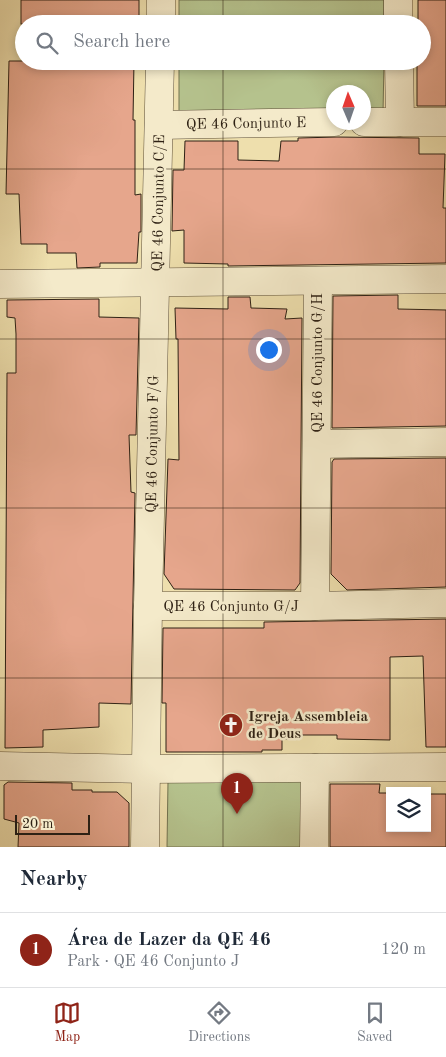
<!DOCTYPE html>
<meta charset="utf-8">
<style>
:root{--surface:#fff;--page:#f6f6f7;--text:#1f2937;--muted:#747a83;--line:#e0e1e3;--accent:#8f2418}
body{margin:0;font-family:"Old Standard TT",serif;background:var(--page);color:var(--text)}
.controls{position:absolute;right:15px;bottom:15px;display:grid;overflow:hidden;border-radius:0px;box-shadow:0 2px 8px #0003}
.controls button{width:45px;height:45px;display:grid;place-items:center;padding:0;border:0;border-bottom:1px solid var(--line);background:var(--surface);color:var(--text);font:25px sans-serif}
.compass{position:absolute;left:326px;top:85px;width:45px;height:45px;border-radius:50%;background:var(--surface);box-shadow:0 2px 8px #0003;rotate:358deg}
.scale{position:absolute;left:15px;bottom:12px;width:75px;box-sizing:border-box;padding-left:5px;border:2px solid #2e2114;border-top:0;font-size:14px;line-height:18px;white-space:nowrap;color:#2e2114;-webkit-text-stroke:4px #f4eaca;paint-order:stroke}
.you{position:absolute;left:268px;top:349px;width:18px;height:18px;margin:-12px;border:4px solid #fff;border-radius:50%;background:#1a73e8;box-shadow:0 0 0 8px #1a73e833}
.badge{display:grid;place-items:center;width:32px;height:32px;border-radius:50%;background:var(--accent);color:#fff;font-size:16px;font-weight:700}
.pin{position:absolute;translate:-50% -41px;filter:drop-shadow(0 1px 2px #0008)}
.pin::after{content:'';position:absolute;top:26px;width:18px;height:15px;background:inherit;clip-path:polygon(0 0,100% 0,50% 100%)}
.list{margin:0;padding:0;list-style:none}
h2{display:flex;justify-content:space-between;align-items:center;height:65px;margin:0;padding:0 20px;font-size:21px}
h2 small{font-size:16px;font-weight:400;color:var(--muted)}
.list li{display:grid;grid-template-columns:32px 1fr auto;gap:15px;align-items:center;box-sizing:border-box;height:75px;padding:0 20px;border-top:1px solid var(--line)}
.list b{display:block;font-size:19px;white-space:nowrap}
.list p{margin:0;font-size:16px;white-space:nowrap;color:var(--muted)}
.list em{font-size:16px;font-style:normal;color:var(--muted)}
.icon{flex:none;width:28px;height:28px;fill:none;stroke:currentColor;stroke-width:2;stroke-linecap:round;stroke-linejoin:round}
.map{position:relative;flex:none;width:446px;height:847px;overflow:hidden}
.search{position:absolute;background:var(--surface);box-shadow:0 2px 8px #0003;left:15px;right:15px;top:15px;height:55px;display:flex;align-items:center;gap:12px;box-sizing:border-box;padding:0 18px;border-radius:28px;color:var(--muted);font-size:19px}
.sheet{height:140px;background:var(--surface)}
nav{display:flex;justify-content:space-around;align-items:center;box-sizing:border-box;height:70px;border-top:1px solid var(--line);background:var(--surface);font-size:14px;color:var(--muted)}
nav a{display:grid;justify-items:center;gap:2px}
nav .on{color:var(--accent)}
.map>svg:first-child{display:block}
.green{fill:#b5c28d;stroke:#727250}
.building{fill:#e6a68c;stroke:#2e2114}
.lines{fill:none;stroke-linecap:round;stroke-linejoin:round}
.minor-casing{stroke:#5e503a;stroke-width:29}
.minor{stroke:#f4eaca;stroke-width:28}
.grid{fill:none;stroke:#2e2114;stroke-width:1;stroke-opacity:0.55}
.labels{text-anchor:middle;stroke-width:5;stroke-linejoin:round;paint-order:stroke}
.street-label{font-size:15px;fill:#2e2114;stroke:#f4eaca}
.poi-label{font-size:15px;font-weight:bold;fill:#2e2114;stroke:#f4eaca;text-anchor:start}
</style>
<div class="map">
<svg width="446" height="847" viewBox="0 0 446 847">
<rect width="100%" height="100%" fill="#eedfad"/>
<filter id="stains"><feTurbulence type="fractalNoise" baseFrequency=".004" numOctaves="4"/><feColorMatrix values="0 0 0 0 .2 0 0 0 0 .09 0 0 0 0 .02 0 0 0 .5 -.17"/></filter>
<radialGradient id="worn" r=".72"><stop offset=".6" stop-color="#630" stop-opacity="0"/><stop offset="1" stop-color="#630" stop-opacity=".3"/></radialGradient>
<g class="green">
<rect x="179" y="0" width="205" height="24"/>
<path d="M179,61h205l-1,52h-19v-21h-30l-1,21 -154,-1z"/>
<path d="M307,780l-1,67h-139l1,-66z"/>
</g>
<g class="building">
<rect x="21" y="0" width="118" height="24"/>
<path d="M418,0h28v106h-29v-45h5v-37h-4z"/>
<path d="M9,61h125l-1,59h2v75l6,-1v38h-2l-2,31h-37v4l-23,1 -1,-15h-29v-9h-26l-2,-50h-13z"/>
<path d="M337,137l82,1v16h26l-2,54h3v55l-218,3v-2l-44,-1v-33l-12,1 1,-61h11l1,-29h53v19l41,1 2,-20h17v-3z"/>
<path d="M398,295v14l48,1v116l-114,2 1,-132z"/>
<path d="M228,297h22l1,11 36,1 -2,10 17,-1 -2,265 -5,7 -121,-1 -10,-15 4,-115 11,1 -1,-121h-2l-1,-31 53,1z"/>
<path d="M99,299v18l40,1 -3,117h-7l2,57 4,1 -4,211 -32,-1v24l-56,3v17l-38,1 2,-375h9v-39l-1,-16 -8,-1v-17z"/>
<path d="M446,458v129l-99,3 -16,-16 1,-112 2,-3z"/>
<path d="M446,619v128h-20l-3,-91 -33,1v83l-53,-1v-4h-43v4h-12v11h-20v2h-96v-49h-4l1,-75h101v-6z"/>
<path d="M8,782l64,1v7h20v2h25l12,11v44h-111l1,-24 -15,-4v-34z"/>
<path d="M330,784h50l-1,9h11v35h37v-34h19v53h-116z"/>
</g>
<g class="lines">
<g class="minor-casing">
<g id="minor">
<path d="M398,0v24"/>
<path d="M161,24v-24"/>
<path d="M399,61l1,61"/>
<path d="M364,122h82"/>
<path d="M159,125l175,-3"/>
<path d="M0,284l446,-5"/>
<path d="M317,444l129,-2"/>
<path d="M148,606h167l131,-3"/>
<path d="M315,606l3,-325"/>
<path d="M0,766l146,3 300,-2"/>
<path d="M145,847l3,-241 12,-545"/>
<path d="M314,847l1,-79"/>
</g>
</g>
<use href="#minor" class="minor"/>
</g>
<path class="grid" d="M223,0v24M223,61v786M0,169h446M0,339h446M0,508h446M0,678h446"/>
<defs>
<g id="church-disc" transform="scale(1.25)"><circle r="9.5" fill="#8f2418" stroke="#f4eaca"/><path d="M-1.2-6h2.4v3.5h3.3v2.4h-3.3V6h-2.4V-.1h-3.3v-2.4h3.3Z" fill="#fff"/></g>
</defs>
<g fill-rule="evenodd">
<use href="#church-disc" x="231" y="725"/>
</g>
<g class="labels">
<g class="street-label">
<text transform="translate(246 123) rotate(-1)" y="5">QE 46 Conjunto E</text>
<text transform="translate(158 203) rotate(-89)" y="5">QE 46 Conjunto C/E</text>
<text transform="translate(317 363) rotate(-90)" y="5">QE 46 Conjunto G/H</text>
<text transform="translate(152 444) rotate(-89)" y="5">QE 46 Conjunto F/G</text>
<text x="231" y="611">QE 46 Conjunto G/J</text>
</g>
<g class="poi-label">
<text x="248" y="721">Igreja Assembleia<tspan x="248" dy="17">de Deus</tspan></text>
</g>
</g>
<rect width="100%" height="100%" filter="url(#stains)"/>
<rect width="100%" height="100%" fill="url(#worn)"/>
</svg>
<div class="controls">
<button><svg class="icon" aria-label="layers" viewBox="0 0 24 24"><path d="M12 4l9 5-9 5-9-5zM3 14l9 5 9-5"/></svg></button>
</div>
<svg class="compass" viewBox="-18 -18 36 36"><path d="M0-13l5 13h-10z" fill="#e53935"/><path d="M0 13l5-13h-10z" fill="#747a83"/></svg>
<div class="scale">20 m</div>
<div class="you"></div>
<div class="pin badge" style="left:237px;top:814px">1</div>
<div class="search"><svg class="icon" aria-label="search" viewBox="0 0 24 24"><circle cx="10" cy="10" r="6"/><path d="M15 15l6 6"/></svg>Search here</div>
</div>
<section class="sheet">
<h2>Nearby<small></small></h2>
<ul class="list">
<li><span class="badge">1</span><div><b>Área de Lazer da QE 46</b><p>Park · QE 46 Conjunto J</p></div><em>120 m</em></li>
</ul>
</section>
<nav>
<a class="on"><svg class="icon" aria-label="map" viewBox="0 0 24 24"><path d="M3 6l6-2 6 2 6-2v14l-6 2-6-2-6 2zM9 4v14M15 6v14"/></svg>Map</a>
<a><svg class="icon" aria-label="directions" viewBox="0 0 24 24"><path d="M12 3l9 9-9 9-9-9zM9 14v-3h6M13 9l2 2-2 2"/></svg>Directions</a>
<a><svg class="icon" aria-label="saved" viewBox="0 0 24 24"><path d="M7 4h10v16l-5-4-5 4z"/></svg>Saved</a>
</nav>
